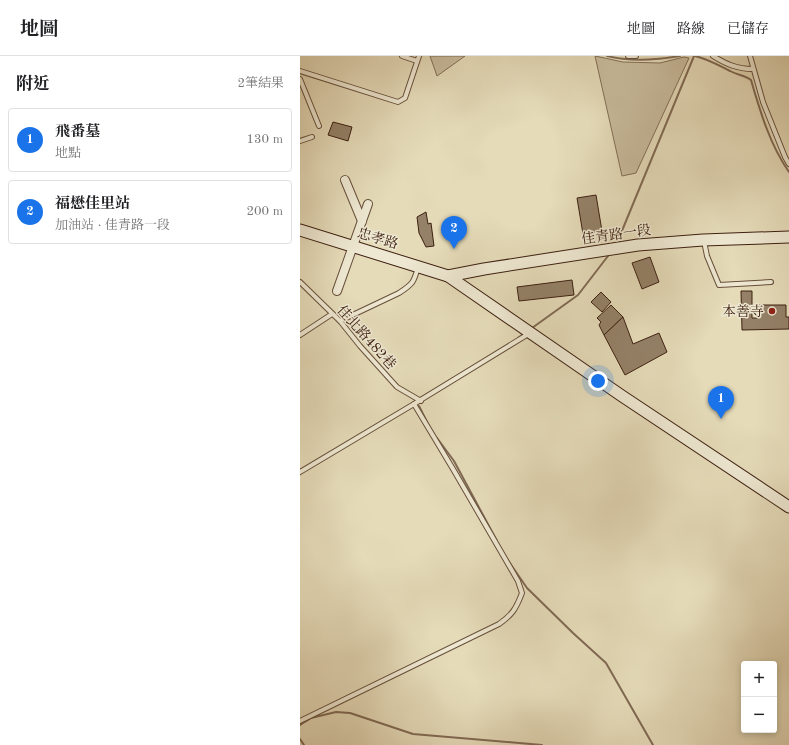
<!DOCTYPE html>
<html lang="zh-TW">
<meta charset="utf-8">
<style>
:root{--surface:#fff;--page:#f2f2f2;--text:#202124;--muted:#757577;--line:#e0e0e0;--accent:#1a73e8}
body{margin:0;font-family:"Old Standard TT","Noto Serif TC",serif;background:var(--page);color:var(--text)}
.controls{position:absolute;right:12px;bottom:12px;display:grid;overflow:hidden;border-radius:4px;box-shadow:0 2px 6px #0003}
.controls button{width:36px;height:36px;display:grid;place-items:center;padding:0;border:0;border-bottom:1px solid var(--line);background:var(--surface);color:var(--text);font:20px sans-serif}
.you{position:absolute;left:298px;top:325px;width:14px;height:14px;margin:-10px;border:3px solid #fff;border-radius:50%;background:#1a73e8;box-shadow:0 0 0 6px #1a73e833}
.badge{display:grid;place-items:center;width:26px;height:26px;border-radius:50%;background:var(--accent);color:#fff;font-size:13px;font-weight:700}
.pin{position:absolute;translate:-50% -33px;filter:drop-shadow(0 1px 2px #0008)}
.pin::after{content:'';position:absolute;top:21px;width:14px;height:12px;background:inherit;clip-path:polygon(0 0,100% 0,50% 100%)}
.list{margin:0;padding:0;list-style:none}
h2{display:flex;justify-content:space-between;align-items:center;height:52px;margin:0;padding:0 16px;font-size:17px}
h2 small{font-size:13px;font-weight:400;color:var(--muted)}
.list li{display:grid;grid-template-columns:26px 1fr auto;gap:12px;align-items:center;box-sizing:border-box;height:64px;margin:0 8px 8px;padding:0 8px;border:1px solid var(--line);border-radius:4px}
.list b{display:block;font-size:15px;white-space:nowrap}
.list p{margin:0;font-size:13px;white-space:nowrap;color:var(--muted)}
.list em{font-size:13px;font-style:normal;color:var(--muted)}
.map{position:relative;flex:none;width:489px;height:689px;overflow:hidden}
header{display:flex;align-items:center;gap:24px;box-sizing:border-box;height:56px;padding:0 20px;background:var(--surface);border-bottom:1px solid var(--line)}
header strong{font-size:19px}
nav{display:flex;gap:22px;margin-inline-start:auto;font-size:14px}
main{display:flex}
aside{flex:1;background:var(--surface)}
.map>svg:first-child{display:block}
.green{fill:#c8bb9c;stroke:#826e56}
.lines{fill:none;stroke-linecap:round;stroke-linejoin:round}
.stream{stroke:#806a54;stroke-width:2}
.building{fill:#948168;stroke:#3d2011}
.lane-casing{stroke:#674f3b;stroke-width:6}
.street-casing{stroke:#674f3b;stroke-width:10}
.secondary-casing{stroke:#3d2011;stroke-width:13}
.lane{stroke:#eee8d2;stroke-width:4}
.street{stroke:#eee8d2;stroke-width:8}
.secondary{stroke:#eee8d2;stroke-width:11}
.poi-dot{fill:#8f2418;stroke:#eee8d2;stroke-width:1.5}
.labels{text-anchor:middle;stroke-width:3;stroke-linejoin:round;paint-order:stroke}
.street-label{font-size:14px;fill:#3d2011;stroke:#eee8d2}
.poi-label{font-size:14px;fill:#3d2011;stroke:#eee8d2;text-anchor:end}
</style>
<header>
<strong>地圖</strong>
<nav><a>地圖</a><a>路線</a><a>已儲存</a></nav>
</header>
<main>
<aside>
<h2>附近<small>2筆結果</small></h2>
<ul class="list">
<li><span class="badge">1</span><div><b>飛番墓</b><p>地點</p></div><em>130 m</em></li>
<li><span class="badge">2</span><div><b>福懋佳里站</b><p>加油站 · 佳青路一段</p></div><em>200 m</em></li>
</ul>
</aside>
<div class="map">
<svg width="489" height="689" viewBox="0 0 489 689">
<rect width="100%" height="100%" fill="#e5dbb9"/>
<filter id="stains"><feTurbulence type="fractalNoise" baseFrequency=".005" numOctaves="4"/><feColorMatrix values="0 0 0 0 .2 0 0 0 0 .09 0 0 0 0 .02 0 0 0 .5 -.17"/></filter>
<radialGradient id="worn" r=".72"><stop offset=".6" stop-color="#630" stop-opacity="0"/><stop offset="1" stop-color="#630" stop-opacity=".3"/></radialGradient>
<g class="green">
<path d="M130,0h35l-28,20z"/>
<path d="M295,0l28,6 37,1 24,-6 5,1 -53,115 -14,3z"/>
</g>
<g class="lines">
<g class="stream">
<path d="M307,0c24,6 49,4 73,0"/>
<path d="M395,0c13,3 23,9 35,15 7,4 15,4 21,9 9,31 19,65 38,92"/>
<path d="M319,182l75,-182"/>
<path d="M232,272l46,-33 30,-39"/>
<path d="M218,282l4,-3"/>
<path d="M120,342l35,-21"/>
<path d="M119,350l10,20"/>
<path d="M137,382l17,23 43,80"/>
<path d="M207,503l20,29 46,45 33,30 47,82"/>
<path d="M0,669l11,-7 25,-6 14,1 63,21 129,11"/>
<path d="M0,683l4,6"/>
</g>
</g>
<g class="building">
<path d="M33,66l19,5 -4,14 -20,-6z"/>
<path d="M296,139l6,36 -19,3 -6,-36z"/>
<path d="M126,156l2,12 3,-1 3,23 -8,1 -7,-14 -2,-16z"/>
<path d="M350,201l9,25 -17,7 -10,-26z"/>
<path d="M272,224l2,15 -55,6 -2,-14z"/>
<path d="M441,235h11v27h6v-13h28v12h3v12l-47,1z"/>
<path d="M301,236l10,10 -9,10 -11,-10z"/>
<path d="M311,249l12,12 -19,18 -5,-10 2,-3 -4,-4z"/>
<path d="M323,261l10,27 26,-11 8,19 -42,23 -21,-40z"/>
</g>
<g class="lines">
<g class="lane-casing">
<g id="lane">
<path d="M102,0l15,5"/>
<path d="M328,0h8"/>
<path d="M413,0c13,8 24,13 40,13"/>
<path d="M450,0l13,46 22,55 4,7"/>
<path d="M0,15l98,31 7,-4 14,-42"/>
<path d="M0,23l19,47"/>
<path d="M0,85l12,-4"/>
<path d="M404,185l3,15 12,29 52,-3"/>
<path d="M0,226l40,39 20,25 37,41 24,14"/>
<path d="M40,265l59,-28c14,-9 15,-11 19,-26"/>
<path d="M0,279l32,-21"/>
<path d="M0,416l114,-68"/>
<path d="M0,665l199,-97c13,-9 17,-15 23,-31l-4,-12 -65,-112 -39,-65 116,-71"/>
</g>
</g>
<g class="street-casing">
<g id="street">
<path d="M45,124l17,41"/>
<path d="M37,235l31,-87"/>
</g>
</g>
<g class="secondary-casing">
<g id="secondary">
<path d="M0,174l148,46 174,120 167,111"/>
<path d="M148,220l36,-7 154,-24 65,-5 86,-3"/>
</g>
</g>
<use href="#lane" class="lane"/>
<use href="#street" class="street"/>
<use href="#secondary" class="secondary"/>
</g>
<circle class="poi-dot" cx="472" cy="255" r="4"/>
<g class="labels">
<g class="street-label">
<text transform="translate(316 178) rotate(-8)" y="5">佳青路一段</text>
<text transform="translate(78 182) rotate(17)" y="5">忠孝路</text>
<text transform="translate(67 281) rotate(48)" y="5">佳北路482巷</text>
</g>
<g class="poi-label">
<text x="464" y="260">本善寺</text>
</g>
</g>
<rect width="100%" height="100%" filter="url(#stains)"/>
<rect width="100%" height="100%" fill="url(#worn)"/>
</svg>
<div class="controls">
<button>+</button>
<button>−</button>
</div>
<div class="you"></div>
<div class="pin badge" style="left:421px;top:363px">1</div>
<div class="pin badge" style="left:154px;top:193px">2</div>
</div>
</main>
